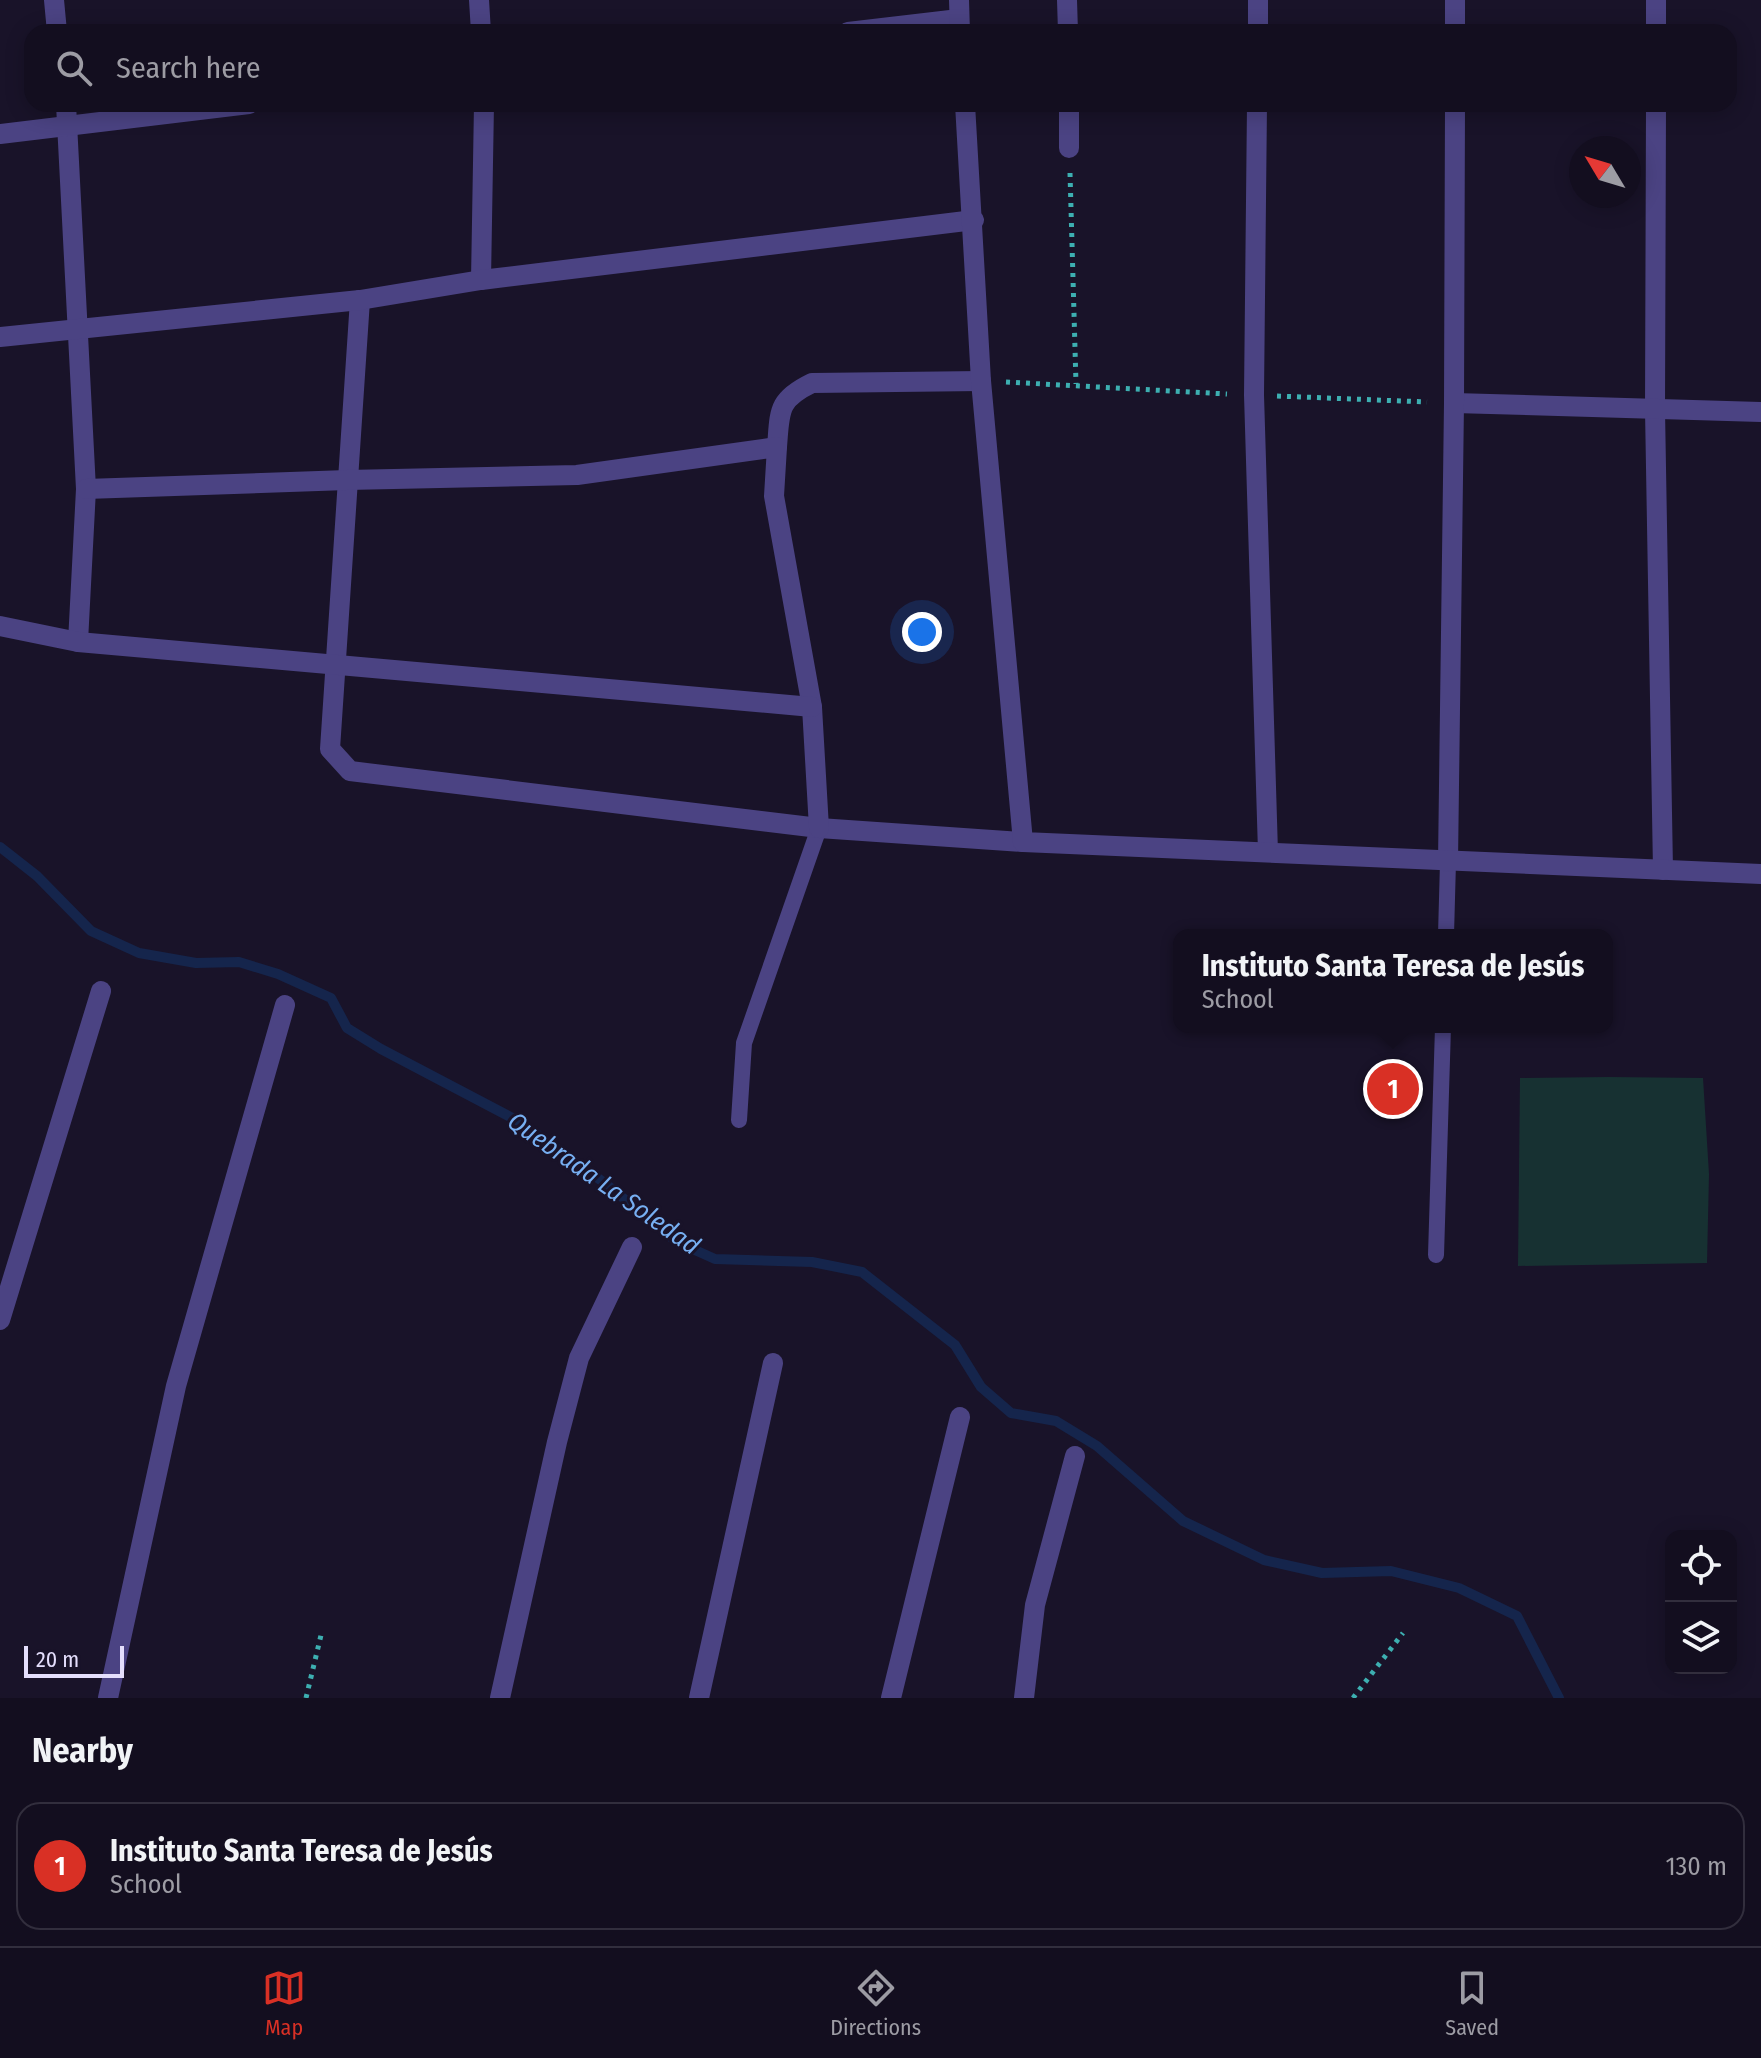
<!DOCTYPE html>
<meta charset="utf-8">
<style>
:root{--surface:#130e1f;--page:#1c1728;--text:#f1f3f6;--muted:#9d9ca4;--line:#322e3d;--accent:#d93025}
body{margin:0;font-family:"Fira Sans Condensed",sans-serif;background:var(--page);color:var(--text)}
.controls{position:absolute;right:24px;bottom:24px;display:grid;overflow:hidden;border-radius:16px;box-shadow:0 4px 20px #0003}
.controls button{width:72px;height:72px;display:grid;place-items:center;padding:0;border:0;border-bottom:2px solid var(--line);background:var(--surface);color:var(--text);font:40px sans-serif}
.compass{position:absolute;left:1569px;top:136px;width:72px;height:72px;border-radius:50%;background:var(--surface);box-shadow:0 4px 20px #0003;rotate:308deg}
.scale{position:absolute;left:24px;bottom:20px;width:100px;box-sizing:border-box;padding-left:8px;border:4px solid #e4defc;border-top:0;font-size:22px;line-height:28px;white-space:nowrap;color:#e4defc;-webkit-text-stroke:6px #191329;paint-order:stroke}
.you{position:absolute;left:922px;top:632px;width:28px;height:28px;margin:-20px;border:6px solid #fff;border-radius:50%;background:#1a73e8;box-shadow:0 0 0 12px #1a73e833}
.badge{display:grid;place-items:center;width:52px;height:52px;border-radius:50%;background:var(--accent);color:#fff;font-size:26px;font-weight:700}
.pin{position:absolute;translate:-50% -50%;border:4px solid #fff;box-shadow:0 2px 8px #0006}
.popup{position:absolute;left:1173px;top:929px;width:440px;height:104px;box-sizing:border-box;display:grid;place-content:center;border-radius:16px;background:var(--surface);filter:drop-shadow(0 2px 6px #0005);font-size:26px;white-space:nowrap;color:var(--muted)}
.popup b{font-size:30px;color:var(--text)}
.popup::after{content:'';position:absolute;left:50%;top:100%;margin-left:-16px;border:16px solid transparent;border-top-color:var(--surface)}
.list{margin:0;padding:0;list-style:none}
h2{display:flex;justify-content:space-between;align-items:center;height:104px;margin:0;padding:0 32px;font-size:34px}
h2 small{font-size:26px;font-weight:400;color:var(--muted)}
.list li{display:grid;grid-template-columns:52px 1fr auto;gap:24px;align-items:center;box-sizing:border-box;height:128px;margin:0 16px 16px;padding:0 16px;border:2px solid var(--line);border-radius:24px}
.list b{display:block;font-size:30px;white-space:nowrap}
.list p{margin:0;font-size:26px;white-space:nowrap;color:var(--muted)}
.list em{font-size:26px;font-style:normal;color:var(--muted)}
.icon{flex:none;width:44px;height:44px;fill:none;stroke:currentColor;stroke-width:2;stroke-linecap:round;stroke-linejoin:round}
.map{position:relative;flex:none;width:1761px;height:1698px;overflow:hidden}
.search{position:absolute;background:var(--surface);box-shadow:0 4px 20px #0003;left:24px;right:24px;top:24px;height:88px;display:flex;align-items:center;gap:20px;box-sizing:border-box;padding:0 28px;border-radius:24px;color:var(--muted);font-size:30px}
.sheet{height:248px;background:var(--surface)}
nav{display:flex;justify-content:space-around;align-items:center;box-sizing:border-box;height:112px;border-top:2px solid var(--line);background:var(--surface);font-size:22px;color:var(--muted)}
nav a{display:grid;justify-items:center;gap:4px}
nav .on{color:var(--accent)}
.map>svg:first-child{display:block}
.green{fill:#173132}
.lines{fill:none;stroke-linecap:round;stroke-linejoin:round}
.stream{stroke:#15254c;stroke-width:10}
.path{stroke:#3dafb1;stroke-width:5;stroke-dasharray:4 6;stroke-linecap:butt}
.service{stroke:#4b4383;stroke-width:16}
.minor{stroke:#4b4383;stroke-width:20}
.tertiary{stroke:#4b4383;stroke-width:20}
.labels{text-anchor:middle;stroke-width:6;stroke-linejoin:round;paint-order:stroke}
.water-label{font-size:26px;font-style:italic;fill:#77aff2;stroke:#191329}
</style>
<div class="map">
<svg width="1761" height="1698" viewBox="0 0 1761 1698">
<rect width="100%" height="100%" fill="#191329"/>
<path class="green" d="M1609,1077l94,1 6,96 -2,89 -189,3 2,-188z"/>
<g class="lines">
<path class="stream" d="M0,847l37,29 54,55 48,22 57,10 43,-1 39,12 53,24 16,30 34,21 139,73 86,62 71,58 38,17 97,3 50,10 93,73 26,42 30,26 45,8 41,25 86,75 81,39 58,13 69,-2 68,17 58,28 42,82"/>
<g class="path">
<path d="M1070,173l6,211"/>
<path d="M1006,382l221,12"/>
<path d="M1277,396l150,6"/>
<path d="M306,1698l16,-67"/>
<path d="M1353,1698l50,-65"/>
</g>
<g class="service">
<path d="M1446,935l2,-73"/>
<path d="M739,1120l5,-77 75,-215"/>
<path d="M1436,1255l7,-228"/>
</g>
<g class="minor">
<path d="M54,0l3,32"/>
<path d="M479,0l2,32"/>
<path d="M1067,0l1,32"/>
<path d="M848,32l111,-13"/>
<path d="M1258,32v-32"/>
<path d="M1455,32v-32"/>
<path d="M1656,32v-32"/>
<path d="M66,104l20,385 -8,153"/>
<path d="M1069,104v44"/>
<path d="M1257,104l-3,291 14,457"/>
<path d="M1656,104l-1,306 8,460"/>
<path d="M0,134l249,-30"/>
<path d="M481,280l3,-176"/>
<path d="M360,300l-30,449 20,22 469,57 204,14"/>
<path d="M0,337l360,-37 121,-20 493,-60"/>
<path d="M1454,403l307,9"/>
<path d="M777,447c3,-36 0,-47 35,-64l169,-2"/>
<path d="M86,489l261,-9 230,-5 200,-28 -3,49 38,211 7,121"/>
<path d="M0,626l78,16 734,65"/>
<path d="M1448,862l6,-459 1,-299"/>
<path d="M0,1320l101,-329"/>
<path d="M108,1698l68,-312 109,-381"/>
<path d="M500,1698l57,-256 22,-84 53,-111"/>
<path d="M699,1698l74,-335"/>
<path d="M891,1698l69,-281"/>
<path d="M1024,1698l11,-93 40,-149"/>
</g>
<g class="tertiary">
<path d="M959,0l1,32"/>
<path d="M965,104l16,277 42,461 738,32"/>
</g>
</g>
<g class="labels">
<g class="water-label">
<text transform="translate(604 1183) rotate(35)" y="9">Quebrada La Soledad</text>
</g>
</g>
</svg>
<div class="controls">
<button><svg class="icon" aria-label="locate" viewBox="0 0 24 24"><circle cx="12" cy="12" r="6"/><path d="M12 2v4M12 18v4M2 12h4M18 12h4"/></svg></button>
<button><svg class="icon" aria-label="layers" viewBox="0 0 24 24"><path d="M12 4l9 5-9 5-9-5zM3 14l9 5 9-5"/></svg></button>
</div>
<svg class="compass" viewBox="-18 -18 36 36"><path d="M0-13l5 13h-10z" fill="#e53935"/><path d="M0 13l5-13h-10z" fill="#9d9ca4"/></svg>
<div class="scale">20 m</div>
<div class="you"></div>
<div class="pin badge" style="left:1393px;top:1089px">1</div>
<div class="popup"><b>Instituto Santa Teresa de Jesús</b>School</div>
<div class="search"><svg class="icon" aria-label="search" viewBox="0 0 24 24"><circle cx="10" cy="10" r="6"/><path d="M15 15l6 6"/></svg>Search here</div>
</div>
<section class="sheet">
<h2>Nearby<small></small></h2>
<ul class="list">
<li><span class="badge">1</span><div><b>Instituto Santa Teresa de Jesús</b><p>School</p></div><em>130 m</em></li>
</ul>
</section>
<nav>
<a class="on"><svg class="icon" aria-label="map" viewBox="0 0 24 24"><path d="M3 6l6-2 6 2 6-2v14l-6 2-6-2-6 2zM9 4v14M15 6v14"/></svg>Map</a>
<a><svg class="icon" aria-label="directions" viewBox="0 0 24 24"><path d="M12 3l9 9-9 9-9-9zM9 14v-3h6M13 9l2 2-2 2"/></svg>Directions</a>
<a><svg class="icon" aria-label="saved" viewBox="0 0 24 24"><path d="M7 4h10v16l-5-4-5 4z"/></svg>Saved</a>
</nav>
